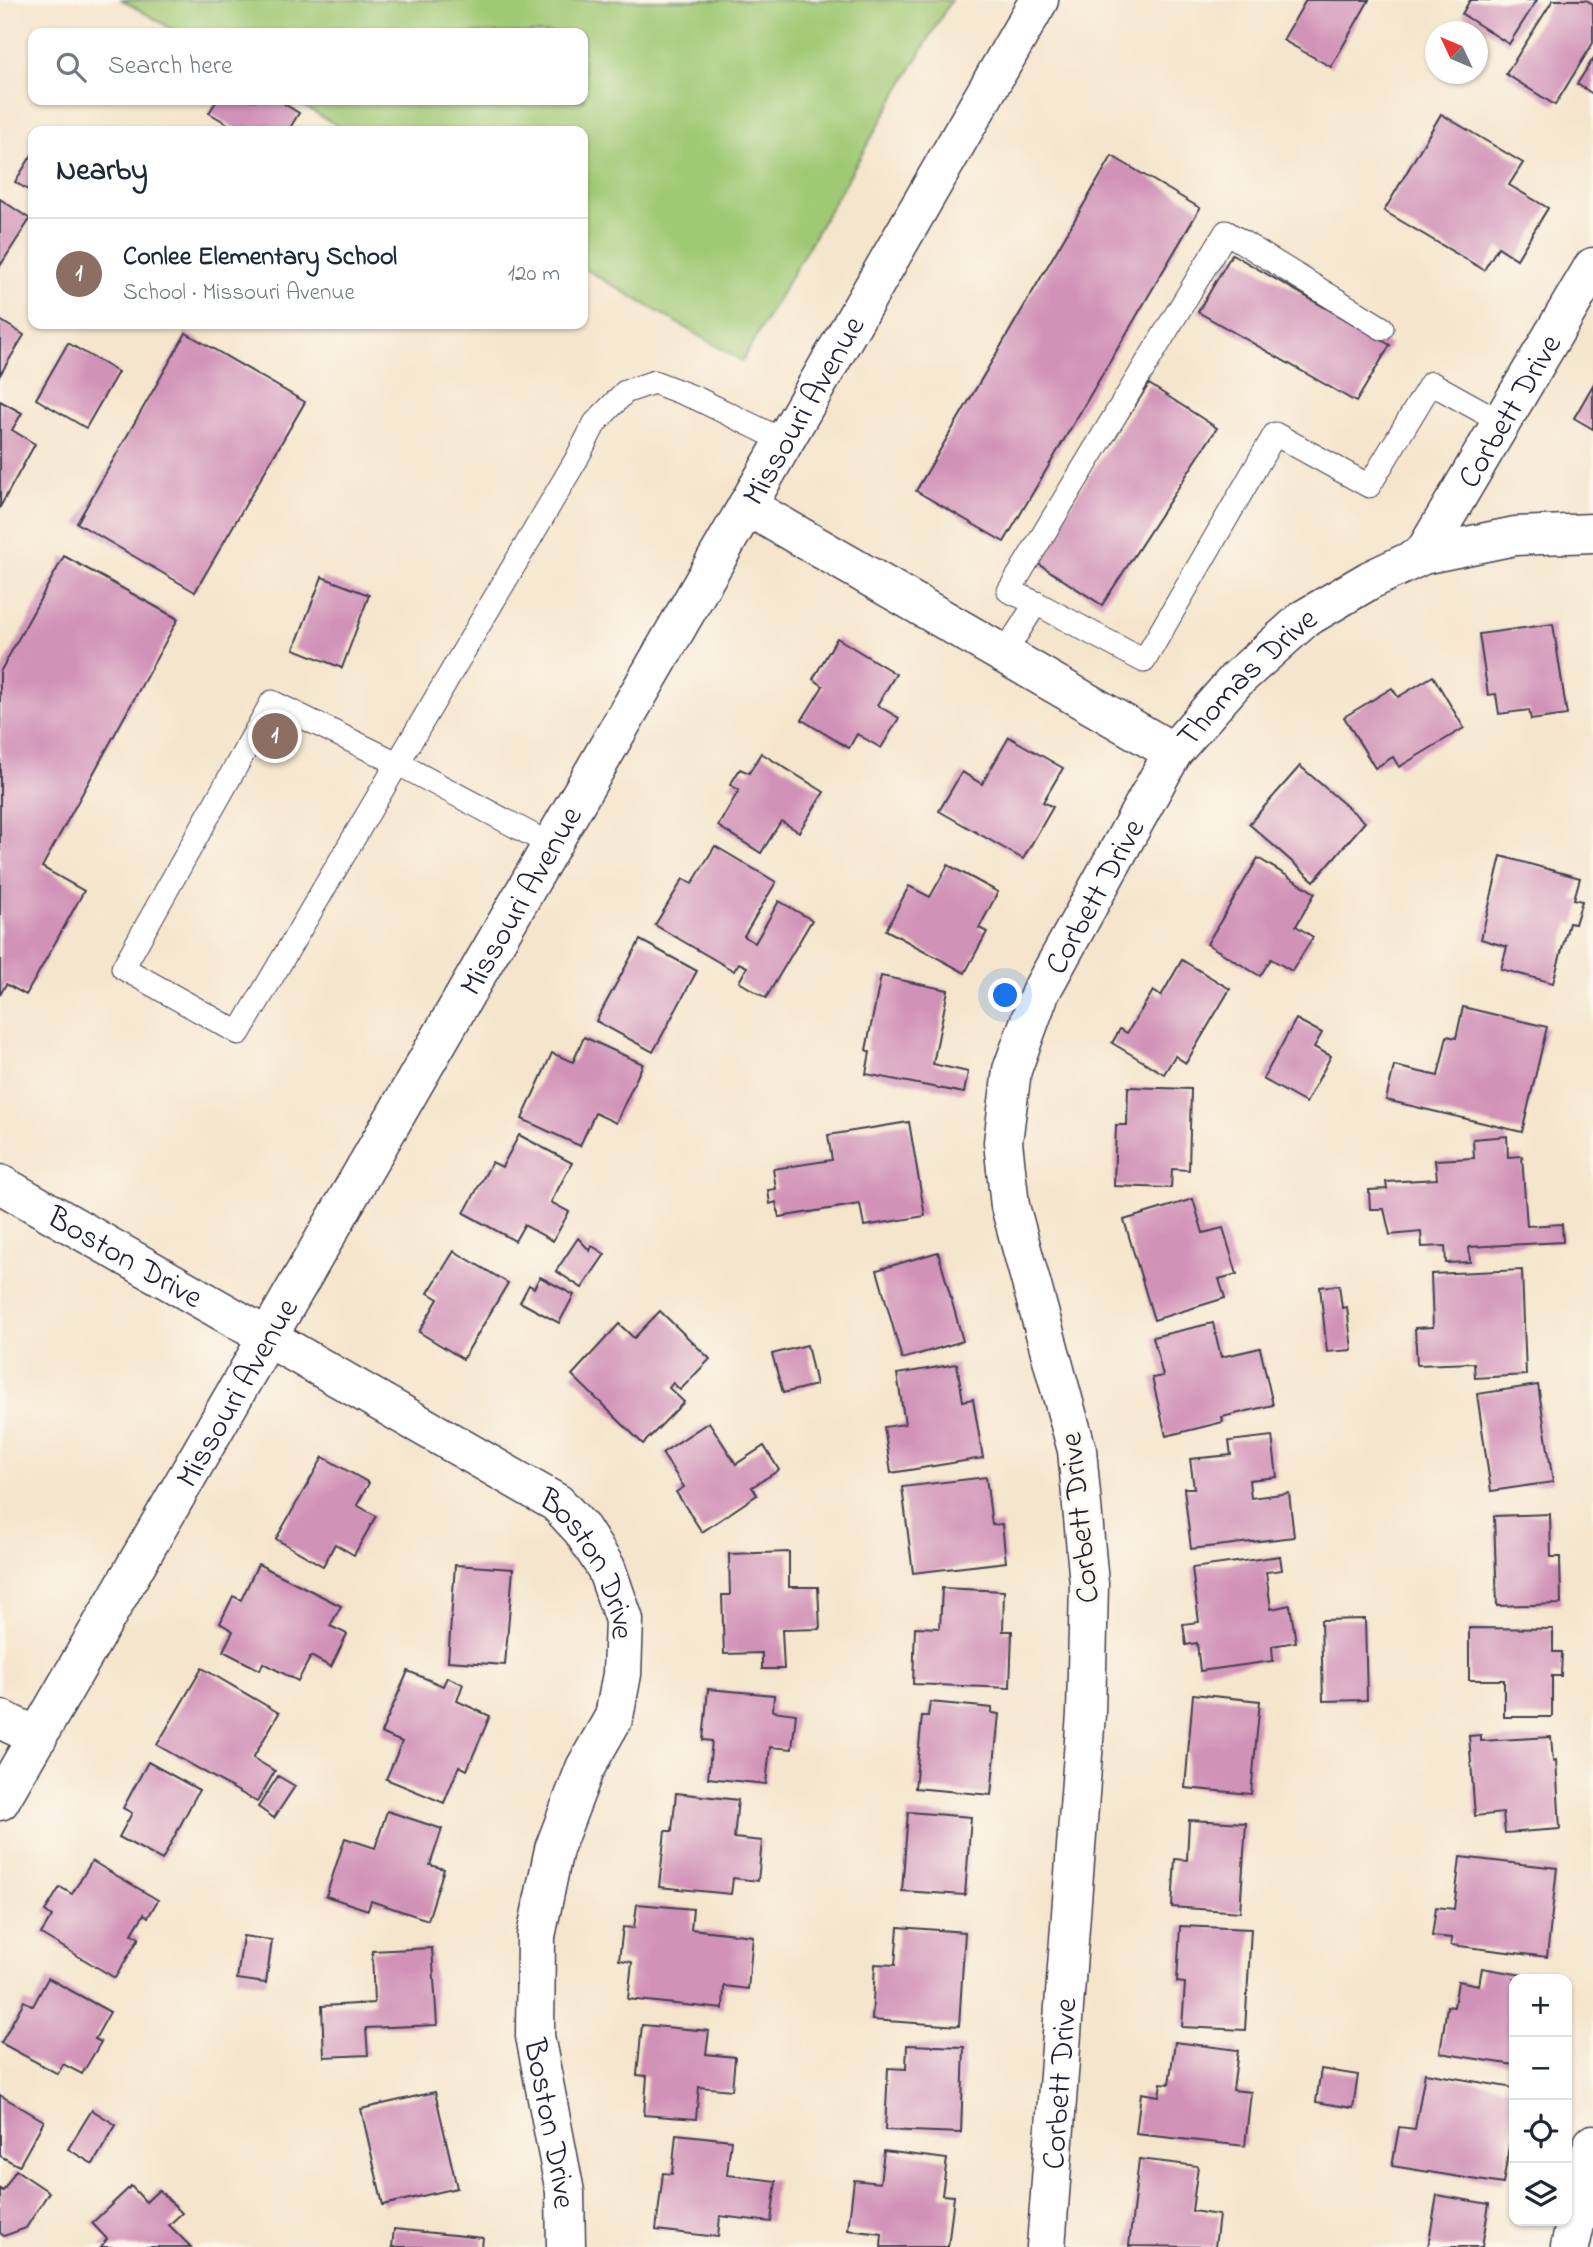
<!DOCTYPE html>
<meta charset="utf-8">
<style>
:root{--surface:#fff;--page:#f6f6f7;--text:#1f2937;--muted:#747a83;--line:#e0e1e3;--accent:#7c3aed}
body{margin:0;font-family:"Indie Flower",sans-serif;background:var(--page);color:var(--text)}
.controls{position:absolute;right:21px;bottom:21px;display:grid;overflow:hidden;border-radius:14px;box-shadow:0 2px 5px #0004}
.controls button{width:63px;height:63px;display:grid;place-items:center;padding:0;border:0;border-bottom:2px solid var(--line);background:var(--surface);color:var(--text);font:35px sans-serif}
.compass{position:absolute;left:1425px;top:21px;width:63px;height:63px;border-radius:50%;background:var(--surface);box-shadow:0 2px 5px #0004;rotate:314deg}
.you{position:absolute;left:1006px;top:996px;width:24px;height:24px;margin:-18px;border:5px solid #fff;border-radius:50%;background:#1a73e8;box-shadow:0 0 0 10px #1a73e833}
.badge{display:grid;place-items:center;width:46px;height:46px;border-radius:50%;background:var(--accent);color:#fff;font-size:23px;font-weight:700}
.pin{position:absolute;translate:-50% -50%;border:4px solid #fff;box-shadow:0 2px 7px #0006}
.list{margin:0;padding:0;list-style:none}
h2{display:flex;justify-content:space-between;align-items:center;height:91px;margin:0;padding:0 28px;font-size:30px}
h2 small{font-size:23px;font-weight:400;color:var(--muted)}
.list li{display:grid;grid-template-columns:46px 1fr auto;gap:21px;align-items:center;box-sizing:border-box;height:112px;padding:0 28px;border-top:2px solid var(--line)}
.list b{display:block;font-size:26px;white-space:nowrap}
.list p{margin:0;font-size:23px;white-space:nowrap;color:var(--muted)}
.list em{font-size:23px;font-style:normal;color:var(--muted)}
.icon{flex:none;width:38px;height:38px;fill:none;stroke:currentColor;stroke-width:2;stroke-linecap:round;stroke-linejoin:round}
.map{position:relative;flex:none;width:1593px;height:2247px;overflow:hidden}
.search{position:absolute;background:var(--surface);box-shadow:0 2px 5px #0004;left:28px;top:28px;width:560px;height:77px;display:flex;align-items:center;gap:18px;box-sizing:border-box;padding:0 24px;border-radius:14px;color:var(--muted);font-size:26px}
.panel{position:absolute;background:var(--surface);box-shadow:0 2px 5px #0004;left:28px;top:126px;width:560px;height:203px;border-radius:14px}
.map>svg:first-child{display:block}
.green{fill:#a0c975;stroke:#617658;stroke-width:2}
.building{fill:#d192b7}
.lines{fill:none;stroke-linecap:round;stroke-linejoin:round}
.lane-casing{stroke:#423f51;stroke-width:25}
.street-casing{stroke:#423f51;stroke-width:41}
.secondary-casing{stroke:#423f51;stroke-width:41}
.lane{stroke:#fff;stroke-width:23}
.street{stroke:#fff;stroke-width:38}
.secondary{stroke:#fff;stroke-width:38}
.labels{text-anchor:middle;stroke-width:6;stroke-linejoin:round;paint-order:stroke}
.street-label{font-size:32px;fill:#22223b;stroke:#fbf7ec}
</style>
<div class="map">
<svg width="1593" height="2247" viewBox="0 0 1593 2247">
<rect width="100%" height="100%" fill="#fbf7ec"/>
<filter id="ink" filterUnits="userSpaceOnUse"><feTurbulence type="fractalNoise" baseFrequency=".0143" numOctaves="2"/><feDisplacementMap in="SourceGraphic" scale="14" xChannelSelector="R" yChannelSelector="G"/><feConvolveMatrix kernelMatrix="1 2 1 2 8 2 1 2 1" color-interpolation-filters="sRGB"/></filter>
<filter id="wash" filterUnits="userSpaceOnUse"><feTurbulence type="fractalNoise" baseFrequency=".00686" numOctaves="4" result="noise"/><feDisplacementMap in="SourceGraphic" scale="28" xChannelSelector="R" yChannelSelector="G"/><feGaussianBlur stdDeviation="1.57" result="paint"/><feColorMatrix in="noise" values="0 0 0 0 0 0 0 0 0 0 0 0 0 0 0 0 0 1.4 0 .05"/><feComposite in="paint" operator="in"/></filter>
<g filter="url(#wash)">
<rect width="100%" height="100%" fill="#f5e5cc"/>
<path class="green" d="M122,0h829l-209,361 -159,-93v-137h-236l-54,-31h290v-67h-404z"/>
<g id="blocks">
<g class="building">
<path d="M1306,0h63l-38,67 -48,-27z"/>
<path d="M1470,0h67l-28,44 -47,-30z"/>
<path d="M1553,0h33l7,4v39l-38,62 -49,-31z"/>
<path d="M1593,59v35l-16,-10z"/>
<path d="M217,100h61l21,13 -11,18h-48l-31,-18z"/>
<path d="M1441,114l82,49 -14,22 39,23 -31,51 -19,-12 -14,23 -100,-59z"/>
<path d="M33,153v40l-18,-11z"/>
<path d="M1112,156l88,52 -196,334 -88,-51z"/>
<path d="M0,199l30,20 -30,47z"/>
<path d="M1232,254l158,91 -34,57 -158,-90z"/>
<path d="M0,320l24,15 -24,40z"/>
<path d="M186,333l119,69 -110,190 -118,-69z"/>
<path d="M68,343l50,29 -32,56 -50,-29z"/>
<path d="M1149,384l68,44 -115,177 -68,-44z"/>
<path d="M1593,385v44l-19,-11z"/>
<path d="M0,401l22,12 -10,17 23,14 -35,63z"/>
<path d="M64,556l114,63 -136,248 42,24 -58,104 -20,-11 -6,11v-323z"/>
<path d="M322,577l47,18 -27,73 -48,-19z"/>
<path d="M1553,624l14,91 -36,5 -2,-10 -30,4 -3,-20 -8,1 -9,-61z"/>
<path d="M837,638l59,36 -19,31 22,13 -18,30 -24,-14 -8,14 -47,-28 21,-34 -10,-7z"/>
<path d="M1433,676l31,52 -65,39 -6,-10 -18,11 -31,-51 48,-29 6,9z"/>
<path d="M1009,737l54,31 -20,34 10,5 -30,52 -84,-48 23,-39 20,12z"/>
<path d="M761,753l63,39 -25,40 -18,-11 -20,32 -43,-27 21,-36 -9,-5 10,-16 9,4z"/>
<path d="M1300,766l65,56 -51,59 -65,-57z"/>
<path d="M715,846l61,36 -32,54 11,7 24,-42 33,19 -46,78 -27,-16 8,-15 -8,-4 -5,8 -79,-46 28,-46 9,5z"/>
<path d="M1501,856l79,22 -6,21 8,2 -7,23 -6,-1 -16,60 -52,-14 6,-22 -26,-8z"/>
<path d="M1258,858l57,35 -19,33 17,11 -21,34 -21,-12 -11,17 -53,-32z"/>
<path d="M948,865l50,27 -19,36 8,4 -22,41 -79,-43 23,-44 21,11z"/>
<path d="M640,940l57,31 -44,81 -57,-31z"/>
<path d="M1182,960l48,29 -44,74 -11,-7 -11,18 -52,-31 8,-14 7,4 26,-42 8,5z"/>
<path d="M881,976l67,14 -15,74 35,8 -4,21 -98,-19 4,-22 -4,-2z"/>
<path d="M1463,1007l84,20 -25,105 -136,-32 8,-34 44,10 9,-40 9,2z"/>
<path d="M1296,1019l26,14 -8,14 17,9 -25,47 -43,-24z"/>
<path d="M584,1037l59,27 -27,59 -21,-10 -15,33 -58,-27 30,-66 21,9z"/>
<path d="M1128,1087l63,2 -2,81 -17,-1 -1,19 -57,-2 2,-61h11z"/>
<path d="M909,1122l16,94 -61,10 -4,-22 -81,13 -3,-15 -6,2 -2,-14 8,-1 -3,-20 59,-9 -4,-25z"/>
<path d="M519,1135l53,28 -21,39 18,10 -16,29 -29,-16 -9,16 -51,-28 28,-51 10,5z"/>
<path d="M1507,1136l1,21 14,-1 5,70 35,-2 1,18 -94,5 1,15 -24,1 -1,-17 -23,1 -1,-15 -31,3 -6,-26h-14l-1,-19 18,-1 -1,-7 51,-3 -2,-19 39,-2 -1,-19z"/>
<path d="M1193,1199l10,34 20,-5 14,46 -18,5 6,19 -71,22 -30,-100z"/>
<path d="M578,1238l12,13 2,-5 13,8 -23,34 -26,-17z"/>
<path d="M454,1251l54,32 -45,76 -44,-27 19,-33 -10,-6z"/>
<path d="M938,1252l25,89 -61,18 -25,-89z"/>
<path d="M1522,1270l4,105 -51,3 -1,-15 -57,2 -2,-37 18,-1 -2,-53z"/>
<path d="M540,1277l34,18 -15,28 -39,-21 9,-17 5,3z"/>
<path d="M1339,1285l3,23 5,-1 5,43 -25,2 -7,-65z"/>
<path d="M660,1311l50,48 -30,31 -7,-7 -4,5 15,14 -41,42 -71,-69 47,-51 15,14z"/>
<path d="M1213,1323l8,34 39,-9 13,57 -51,12 1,5 -57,14 -14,-58 11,-2 -10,-39z"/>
<path d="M807,1345l9,40 -33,8 -11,-39z"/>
<path d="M957,1364l6,37 10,-2 10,59 -92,15 -7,-46 21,-3 -8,-50z"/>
<path d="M1538,1385l15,97 -62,9 -14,-97z"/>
<path d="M709,1422l27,42 28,-18 15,24 -27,17 5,8 -55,37 -26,-40 8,-5 -22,-34z"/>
<path d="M1272,1436l5,41 -28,3 2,18 38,-5 5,44 -103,12 -7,-61h10l-4,-29 41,-4 -2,-14z"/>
<path d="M323,1457l46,26 -12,22 19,11 -22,39 -19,-11 -12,22 -47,-27z"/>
<path d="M986,1477l6,48 10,-1 4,38 -93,11 -11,-86z"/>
<path d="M1550,1514l1,43h9l1,47 -64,2 -3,-90z"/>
<path d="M789,1552v35h29l2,42 -38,1 2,39h-22v-16l-38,1 -2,-59h8l-1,-41z"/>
<path d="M1280,1556l2,14 -16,2 5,37 19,-4 6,37 -24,4 1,15 -73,10 -3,-28 -11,2 -3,-21 16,-2 -7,-54z"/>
<path d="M258,1564l83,42 -11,20 17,8 -16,33 -20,-11 -13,25 -35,-18 -3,7 -37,-19 10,-20 -13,-8 13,-27 8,4z"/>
<path d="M455,1565l58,4 -8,96 -57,-4z"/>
<path d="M942,1588l62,3 -1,40h9l-2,57 -97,-4 2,-57 25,1z"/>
<path d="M1365,1619l2,81 -44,1 -2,-81z"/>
<path d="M1469,1628l84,1v23h9l-1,24h-9v41h-48v-37h-35z"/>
<path d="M202,1668l77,45 -26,45 22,13 -18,31 -100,-57z"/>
<path d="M408,1671l35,15 4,-9 16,7 -6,17 33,15 -23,54 -8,-4 -15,37 -58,-24 16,-37 -21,-9z"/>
<path d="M708,1689l66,6 -1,16 23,3 -4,35 -22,-2 -4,37 -58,-6 4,-37 -9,-1z"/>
<path d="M1193,1694l67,7 -9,93 -66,-6z"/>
<path d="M930,1702l62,6v5l7,1 -8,81 -76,-7 7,-72h6z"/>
<path d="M1481,1735v6l70,-4 2,24 3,-1 4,69 -55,4 -2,-20 -28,3 -6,-80z"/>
<path d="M148,1762l51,28 -37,70 -43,-23 13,-24 -9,-5z"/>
<path d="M278,1776l17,10 -21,32 -16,-11z"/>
<path d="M676,1793l62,7 -4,38 28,3 -4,40 -25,-3 -2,16 -72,-7 6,-56h7z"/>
<path d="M387,1811l55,18 -12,36 14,4 -16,51 -57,-19 -3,9 -42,-14 19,-58 30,10z"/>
<path d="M908,1812l63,5 -6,78 -63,-4z"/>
<path d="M1189,1820l57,3 -6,89 -68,-5 3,-48 12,1z"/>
<path d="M1460,1857l97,11 -10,89 -96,-12 1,-7 -20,-2 4,-29 18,2z"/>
<path d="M92,1861l66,39 -10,17 -4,-3 -12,20 7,4 -24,40 -74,-44 11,-18 -7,-5 15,-24 12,7z"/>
<path d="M637,1904l56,5 -2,20 62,7 -5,53 -24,-3 -1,23 -95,-10 4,-37 -13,-2 4,-33 11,1z"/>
<path d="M1180,1926l71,3 -6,101 -63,-3 3,-44 -8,-1z"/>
<path d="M898,1927l67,5 -6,94 -87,-6 3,-56 20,1z"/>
<path d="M243,1936l29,4 -6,43 -29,-4z"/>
<path d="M432,1948l5,77 -71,3 2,27 -44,2 -2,-51 52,-3 -2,-52z"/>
<path d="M1482,1968l58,10 -26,1v86l-74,-12 7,-47 7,1 4,-26 21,4z"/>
<path d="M48,1978l62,34 -15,27 6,3 -19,32 -19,-10 -5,10 -57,-31 23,-42 9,5z"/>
<path d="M642,2025l67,6 -3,23 29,3 -3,33 -33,-3 -3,32 -52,-4 3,-39 -10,-1z"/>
<path d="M1175,2042l63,8 -5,40 18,2 -6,54 -109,-12 5,-41 18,3 2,-13 8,1z"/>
<path d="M907,2045l57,2 -3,86 -76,-3 3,-62 18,1z"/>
<path d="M1321,2069l37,6 -5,33 -37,-6z"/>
<path d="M1425,2073l89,15v28l-11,68 -111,-18 7,-39 16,2z"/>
<path d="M435,2092l22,96 -74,17 -22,-96z"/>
<path d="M0,2095l44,26 -25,45 -19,-10z"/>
<path d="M92,2110l24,15 -23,39 -25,-15z"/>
<path d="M676,2134l55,6 -4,35 49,6 -5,41 -51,-6 -2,21 -62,-7 7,-57 9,1z"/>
<path d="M884,2151l63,8 -5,36 12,1 -6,51h-67l1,-13 -34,-4 6,-50 26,3z"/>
<path d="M1139,2159l59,7 -6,45 27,4 -4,32 -86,-1z"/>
<path d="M16,2170l33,22 -23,36 -22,8 -4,-3v-44l3,2z"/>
<path d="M131,2186l15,16 13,-12 23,23 -13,12 22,22h-90l6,-8 -15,-16z"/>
<path d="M1437,2195l52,9 -7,43h-54z"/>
<path d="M394,2229l89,9 -1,9h-90z"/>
</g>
</g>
</g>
<g filter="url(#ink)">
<use href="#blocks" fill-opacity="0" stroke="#423f51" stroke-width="2"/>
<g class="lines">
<g class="lane-casing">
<g id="lane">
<path d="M1036,603l-27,-12 217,-359 156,96"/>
<path d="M1004,654l32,-51 108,58 131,-227 94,52 62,-103 72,40"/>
<path d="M551,845l-154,-82 -125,-61 -149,266 116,65 337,-573 19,-37 30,-31 29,-10 44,17 86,42"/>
</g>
</g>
<g class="street-casing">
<g id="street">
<path d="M747,506l426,246"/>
<path id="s1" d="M1423,555l170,-288"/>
<path id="s2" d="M0,1184l557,319 25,27 24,38 18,52 -2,54 -8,43 -29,51 -31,81 -18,87 -1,100 30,156 1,55"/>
<path d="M0,1719l38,18"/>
<path id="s3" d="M1046,2247l40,-533 3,-130 -12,-134 -67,-244 -7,-64 9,-72 28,-77 133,-241 63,-72 68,-61 66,-39 53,-25 92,-19 78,-3"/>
<path d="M1570,2247l23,-103"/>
</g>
</g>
<g class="secondary-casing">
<g id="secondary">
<path id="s4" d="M0,1801l1039,-1801"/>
</g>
</g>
<use href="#lane" class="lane"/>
<use href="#street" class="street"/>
<use href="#secondary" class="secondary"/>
</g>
</g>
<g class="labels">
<g class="street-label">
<text dy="11" stroke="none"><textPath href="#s4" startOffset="1606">Missouri Avenue</textPath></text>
<text dy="11" stroke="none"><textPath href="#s1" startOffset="168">Corbett Drive</textPath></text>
<text dy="11" stroke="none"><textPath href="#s3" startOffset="1652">Thomas Drive</textPath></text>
<text dy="11" stroke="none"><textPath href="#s3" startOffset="1382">Corbett Drive</textPath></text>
<text dy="11" stroke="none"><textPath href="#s4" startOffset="1040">Missouri Avenue</textPath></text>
<text dy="11" stroke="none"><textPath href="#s2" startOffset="145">Boston Drive</textPath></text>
<text dy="11" stroke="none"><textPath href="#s4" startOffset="472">Missouri Avenue</textPath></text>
<text transform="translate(1078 1518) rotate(-96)" y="11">Corbett Drive</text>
<text dy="11" stroke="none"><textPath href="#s2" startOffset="712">Boston Drive</textPath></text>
<text dy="11" stroke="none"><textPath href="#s3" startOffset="164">Corbett Drive</textPath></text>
<text dy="11" stroke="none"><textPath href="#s2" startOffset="1300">Boston Drive</textPath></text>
</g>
</g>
</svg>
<div class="controls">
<button>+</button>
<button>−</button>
<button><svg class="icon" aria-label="locate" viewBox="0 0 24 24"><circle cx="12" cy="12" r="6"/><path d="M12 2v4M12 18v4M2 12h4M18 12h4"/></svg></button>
<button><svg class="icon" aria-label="layers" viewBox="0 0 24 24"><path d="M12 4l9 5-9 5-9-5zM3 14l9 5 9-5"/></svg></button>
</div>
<svg class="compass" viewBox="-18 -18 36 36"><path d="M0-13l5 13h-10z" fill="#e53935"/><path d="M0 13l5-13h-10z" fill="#747a83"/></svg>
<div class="you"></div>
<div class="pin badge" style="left:275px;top:736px;background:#8d6e63">1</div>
<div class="search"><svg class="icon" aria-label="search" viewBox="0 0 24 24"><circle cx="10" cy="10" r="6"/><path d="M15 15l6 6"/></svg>Search here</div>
<section class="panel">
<h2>Nearby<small></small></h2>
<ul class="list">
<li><span class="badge" style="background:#8d6e63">1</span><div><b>Conlee Elementary School</b><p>School · Missouri Avenue</p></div><em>120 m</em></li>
</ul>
</section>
</div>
